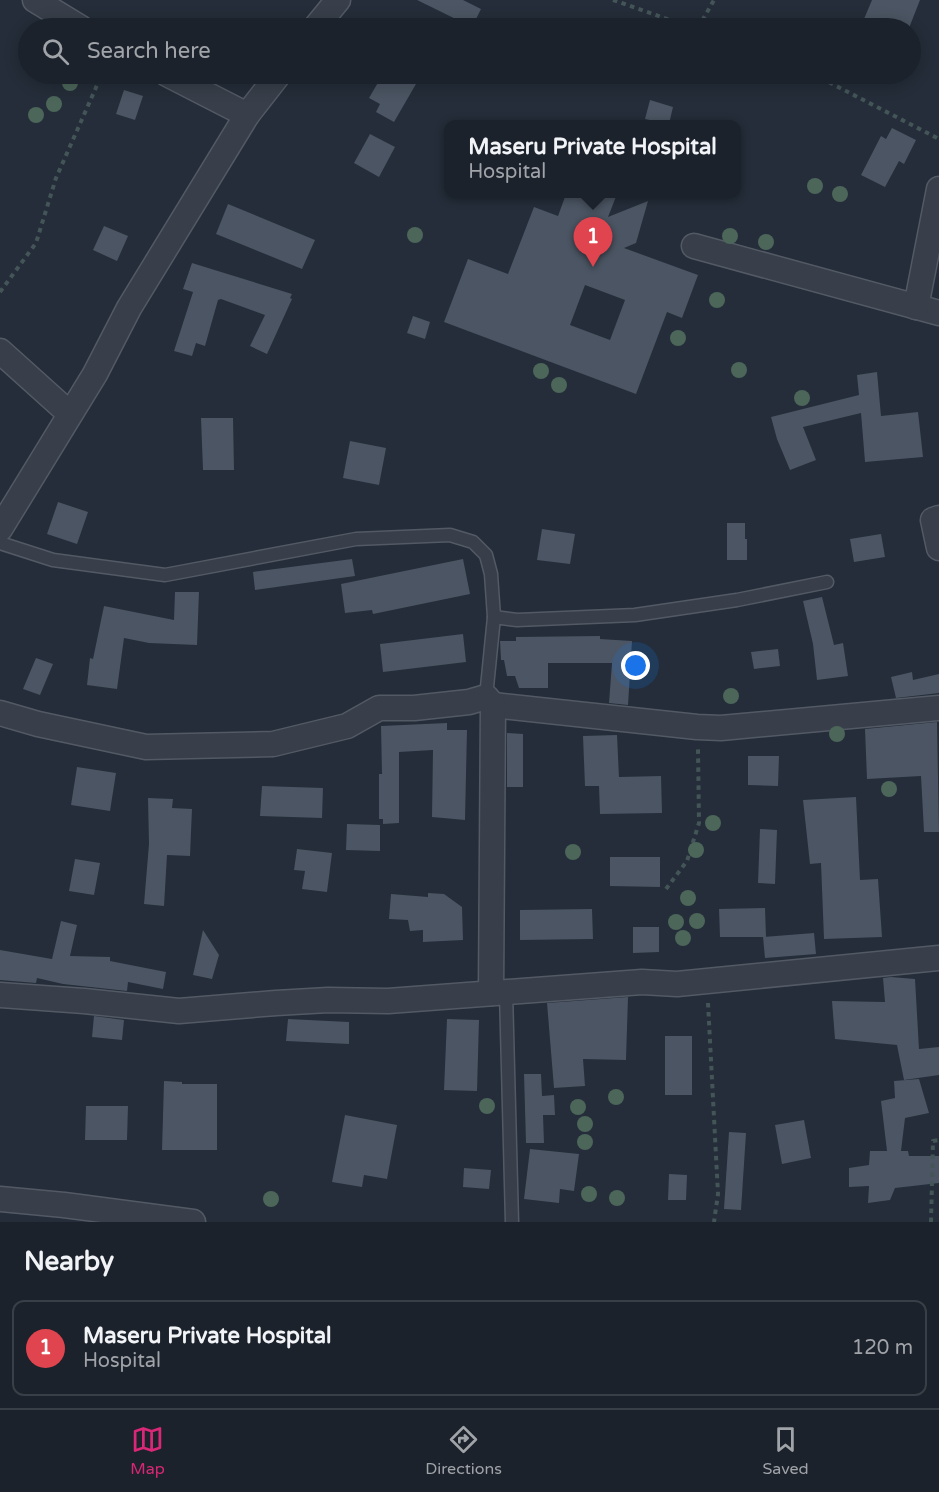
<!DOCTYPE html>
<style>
:root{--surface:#1b222b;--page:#242a33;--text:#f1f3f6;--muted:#a0a4a9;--line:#393f47;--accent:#db2777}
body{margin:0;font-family:"Varela Round",sans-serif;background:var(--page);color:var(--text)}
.you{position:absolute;left:636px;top:666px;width:21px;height:21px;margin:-15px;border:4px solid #fff;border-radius:50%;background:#1a73e8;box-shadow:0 0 0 9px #1a73e833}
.badge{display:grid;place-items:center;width:39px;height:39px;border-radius:50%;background:var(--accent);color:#fff;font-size:20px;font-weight:700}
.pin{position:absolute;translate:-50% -50px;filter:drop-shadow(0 2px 3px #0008)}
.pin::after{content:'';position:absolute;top:32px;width:21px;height:18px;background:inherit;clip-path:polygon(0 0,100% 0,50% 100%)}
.popup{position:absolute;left:444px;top:120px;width:297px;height:78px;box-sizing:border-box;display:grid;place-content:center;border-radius:12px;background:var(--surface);filter:drop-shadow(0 2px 4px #0005);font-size:20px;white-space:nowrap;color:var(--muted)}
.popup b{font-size:22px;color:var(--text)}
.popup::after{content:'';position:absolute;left:50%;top:100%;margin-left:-12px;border:12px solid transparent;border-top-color:var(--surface)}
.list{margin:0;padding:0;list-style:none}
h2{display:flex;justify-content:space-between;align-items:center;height:78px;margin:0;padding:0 24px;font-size:26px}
h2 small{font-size:20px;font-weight:400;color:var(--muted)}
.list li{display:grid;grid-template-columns:39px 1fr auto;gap:18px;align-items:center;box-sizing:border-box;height:96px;margin:0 12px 12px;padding:0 12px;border:2px solid var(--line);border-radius:12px}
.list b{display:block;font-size:22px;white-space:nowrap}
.list p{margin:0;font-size:20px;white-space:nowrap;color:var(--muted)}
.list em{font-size:20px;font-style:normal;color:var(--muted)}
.icon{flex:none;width:33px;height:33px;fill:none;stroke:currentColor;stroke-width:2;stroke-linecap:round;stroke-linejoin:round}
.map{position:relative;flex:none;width:939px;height:1222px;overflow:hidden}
.search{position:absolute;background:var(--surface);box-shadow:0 3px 15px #0003;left:18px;right:18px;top:18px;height:66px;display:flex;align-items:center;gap:15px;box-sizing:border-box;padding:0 21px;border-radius:33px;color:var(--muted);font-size:22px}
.sheet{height:186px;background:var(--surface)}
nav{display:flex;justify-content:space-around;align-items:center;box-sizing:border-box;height:84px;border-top:2px solid var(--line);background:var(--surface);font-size:16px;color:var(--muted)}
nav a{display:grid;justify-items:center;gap:3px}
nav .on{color:var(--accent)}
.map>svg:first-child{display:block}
.building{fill:#4b5563;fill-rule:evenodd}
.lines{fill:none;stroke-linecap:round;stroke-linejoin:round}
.service-casing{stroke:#535a65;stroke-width:15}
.minor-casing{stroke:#535a65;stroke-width:27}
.path{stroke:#445558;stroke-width:4;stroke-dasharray:4.5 4.5;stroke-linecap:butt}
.service{stroke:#383f4a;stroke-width:12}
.minor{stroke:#383f4a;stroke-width:24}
.tree{fill:#4c665a}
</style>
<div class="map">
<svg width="939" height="1222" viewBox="0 0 939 1222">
<rect width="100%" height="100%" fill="#242d39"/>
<g class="building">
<path d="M417,0h46l18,9 -9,18z"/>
<path d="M872,0h48l-11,28h-20l-25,-9z"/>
<path d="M383,74h14l19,10 -22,38 -18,-10 4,-8 -11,-6z"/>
<path d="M124,90l19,6 -8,24 -19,-6z"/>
<path d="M650,100l23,7 -4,17 -24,-5z"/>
<path d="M892,128l24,12 -12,24 -5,-3 -14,26 -24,-12 20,-39 5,3z"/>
<path d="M370,134l25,13 -16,30 -25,-14z"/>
<path d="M566,194h51l-9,23 40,-16 -12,42 -12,5 74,27 -16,43 -15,-6 -31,82 -192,-72 24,-63 40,15 26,-67 24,9zM585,285l40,15 -15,40 -40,-15z"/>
<path d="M228,204l87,36 -13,29 -86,-35z"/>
<path d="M104,226l24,10 -11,25 -24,-11z"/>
<path d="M192,263l100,31 -2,4 2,1 -25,55 -17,-8 15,-31 -44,-16 -3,1 -13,46 -9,-3 -4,13 -18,-5 19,-59 -10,-3z"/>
<path d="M413,316l17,6 -5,17 -18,-6z"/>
<path d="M877,372l4,44 37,-4 5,45 -58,5 -4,-49 -58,14 13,33 -26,10 -13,-31 -6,-22 88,-22 -2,-20z"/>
<path d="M201,418h32l1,52h-31z"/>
<path d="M350,441l36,7 -7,37 -36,-7z"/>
<path d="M58,502l30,10 -11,32 -30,-10z"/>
<path d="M727,523h18v16h2v21h-20z"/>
<path d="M542,529l33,5 -5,30 -33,-4z"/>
<path d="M881,534l4,23 -31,5 -4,-23z"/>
<path d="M352,559l3,17 -100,14 -2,-18z"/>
<path d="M463,559l7,35 -97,20 -1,-4 -27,3 -4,-29z"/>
<path d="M175,592h24l-2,53 -48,-2 -25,-5 -7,51 -30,-4 3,-27 3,1 11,-53 70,14z"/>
<path d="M822,597l12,48 9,-2 5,33 -31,4 -4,-36 -10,-43z"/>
<path d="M463,634l3,28 -83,10 -3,-28z"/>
<path d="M600,636v3l32,2 -4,64 -19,-2 3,-40h-64v25h-29l-4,-12h-8l-3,-16h-3l-1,-19h16v-4z"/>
<path d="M778,649l2,17 -26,3 -3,-17z"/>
<path d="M36,658l17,6 -13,31 -17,-6z"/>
<path d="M912,672l1,8 26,-6v19l-43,5 -5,-21z"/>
<path d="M937,722l2,110h-15l-3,-56 -54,3 -2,-50z"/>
<path d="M447,723v7h20l-2,90 -33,-3 1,-67 -34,2v71l-16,1v-5h-4v-45h3l-1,-48z"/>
<path d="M507,733l16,1v53h-16z"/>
<path d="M617,735l2,42 42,-1 1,37 -62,1 -1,-28h-14l-2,-50z"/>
<path d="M748,756h31l-1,30 -30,-1z"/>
<path d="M77,767l39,6 -6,38 -39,-6z"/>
<path d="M262,786l61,2 -1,30 -62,-2z"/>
<path d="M856,797l4,83 18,-1 4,58 -58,2 -3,-76 -11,1 -7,-64z"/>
<path d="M148,798l25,1 -1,9 20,1 -2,47 -23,-1 -3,51 -20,-2 5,-60z"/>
<path d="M347,824l33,1v26l-34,-1z"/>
<path d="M760,829l17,1 -2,54 -17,-1z"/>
<path d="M297,849l35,4 -5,39 -25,-3 3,-18 -11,-1z"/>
<path d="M610,857h50v30l-50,-1z"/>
<path d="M75,859l25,4 -6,32 -25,-4z"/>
<path d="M428,893l16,1 18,13 1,33 -40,2v-12l-13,1 -2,-11 -19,-1 2,-25 37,3z"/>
<path d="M765,908l1,29h-46l-1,-28z"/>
<path d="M592,909l1,30 -73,1v-30z"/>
<path d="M61,921l16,4 -7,31 40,1v4l56,11 -3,17 -35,-7 -1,9 -64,-7 -26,-6 -1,5 -36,-3v-30l52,9z"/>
<path d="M633,927h26v25l-26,1z"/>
<path d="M203,930l16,25 -7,24 -19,-4z"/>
<path d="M814,933l2,21 -51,4 -2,-21z"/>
<path d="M891,977l24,2 4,70 20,-2v28l-35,5 -7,-35 -62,-6 -3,-38 53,1 -2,-24z"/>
<path d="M628,997l-2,63 -43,-1 2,27 -31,2 -7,-85z"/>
<path d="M94,1016l30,4 -2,20 -30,-3z"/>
<path d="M288,1019l61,3v22l-63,-3z"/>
<path d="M447,1019l32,1 -2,71 -33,-1z"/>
<rect x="665" y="1036" width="27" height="59"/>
<path d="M524,1074h17l1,22 12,-1 1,20h-12l1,28h-18z"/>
<path d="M919,1079l10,34 -24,5 -4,33h7l1,5h30v27l-44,5 -5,12 -22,3 1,-17 -20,1v-19l20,-3 1,-14h17l-6,-50 14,-3 -1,-17z"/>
<path d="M164,1081l18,1v2h35v66h-55z"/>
<path d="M86,1106h42l-1,34h-42z"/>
<path d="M345,1115l52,10 -10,54 -23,-4 -2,12 -30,-5z"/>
<path d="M804,1120l7,38 -29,6 -7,-39z"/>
<path d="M729,1132l17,1 -5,77 -17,-1z"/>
<path d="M530,1149l49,5 -5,37 -14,-2 -1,14 -35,-4z"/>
<path d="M464,1168l27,2 -2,19 -26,-2z"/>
<path d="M669,1174l18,1 -1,25h-18z"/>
</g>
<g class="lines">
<g class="service-casing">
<g id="service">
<path d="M0,543l53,17 112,15 191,-36 94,-4 23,7 13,13 5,19 3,43"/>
<path d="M486,697l8,-80 23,3 118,-5 102,-15 90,-18"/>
<path d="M506,992l6,230"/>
</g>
</g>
<g class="minor-casing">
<g id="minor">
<path d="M35,0l46,28"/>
<path d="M315,28l23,-28"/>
<path d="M247,115l32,-41"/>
<path d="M694,246l245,67"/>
<path d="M916,307l23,-118"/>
<path d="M0,351l70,63"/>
<path d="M939,518l-6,2 6,28"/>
<path d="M0,529l95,-155 34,-66 118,-193 -80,-41"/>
<path d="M493,705l204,22 24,1 218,-20"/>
<path d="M0,713l38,11 108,23 127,-3 74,-18 32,-18h35l55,-6 17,-5 7,8 -2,288"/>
<path d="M0,995l84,6 95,10 97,-8 52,-3 60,1 254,-19 35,2 262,-26"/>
<path d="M0,1199l64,6 129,17"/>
</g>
</g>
<g class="path">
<path d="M613,0l80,28"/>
<path d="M698,28l16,-28"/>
<path d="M813,74l126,65"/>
<path d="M0,292l36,-49 20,-65 46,-104"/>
<path d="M666,889l21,-28 12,-38 -1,-75"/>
<path d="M708,1003l10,191 -4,28"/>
<path d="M931,1222l2,-81 6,-1"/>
</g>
<use href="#service" class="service"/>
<use href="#minor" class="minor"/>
</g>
<g class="tree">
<circle cx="70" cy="83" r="8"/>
<circle cx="54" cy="104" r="8"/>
<circle cx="36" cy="115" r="8"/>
<circle cx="815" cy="186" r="8"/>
<circle cx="840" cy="194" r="8"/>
<circle cx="415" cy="235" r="8"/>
<circle cx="730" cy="236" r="8"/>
<circle cx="766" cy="242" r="8"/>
<circle cx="717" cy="300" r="8"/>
<circle cx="678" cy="338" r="8"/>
<circle cx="739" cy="370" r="8"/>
<circle cx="541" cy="371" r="8"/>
<circle cx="559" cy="385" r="8"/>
<circle cx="802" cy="398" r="8"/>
<circle cx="731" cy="696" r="8"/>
<circle cx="837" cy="734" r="8"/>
<circle cx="889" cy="789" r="8"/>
<circle cx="713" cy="823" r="8"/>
<circle cx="696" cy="850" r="8"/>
<circle cx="573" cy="852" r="8"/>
<circle cx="688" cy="898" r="8"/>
<circle cx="697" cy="921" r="8"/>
<circle cx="676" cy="922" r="8"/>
<circle cx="683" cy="938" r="8"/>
<circle cx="616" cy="1097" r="8"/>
<circle cx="487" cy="1106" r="8"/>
<circle cx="578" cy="1107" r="8"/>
<circle cx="585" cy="1124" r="8"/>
<circle cx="585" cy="1142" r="8"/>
<circle cx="589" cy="1194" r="8"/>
<circle cx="617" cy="1198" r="8"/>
<circle cx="271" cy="1199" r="8"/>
</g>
</svg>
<div class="you"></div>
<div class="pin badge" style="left:593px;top:267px;background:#e0444e">1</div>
<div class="popup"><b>Maseru Private Hospital</b>Hospital</div>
<div class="search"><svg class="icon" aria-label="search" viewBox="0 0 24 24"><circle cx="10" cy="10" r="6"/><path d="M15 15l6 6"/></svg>Search here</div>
</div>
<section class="sheet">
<h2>Nearby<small></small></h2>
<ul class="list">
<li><span class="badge" style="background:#e0444e">1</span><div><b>Maseru Private Hospital</b><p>Hospital</p></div><em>120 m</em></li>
</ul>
</section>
<nav>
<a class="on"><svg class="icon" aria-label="map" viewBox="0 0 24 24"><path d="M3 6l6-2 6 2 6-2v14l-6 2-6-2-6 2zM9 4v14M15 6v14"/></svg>Map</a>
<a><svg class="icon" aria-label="directions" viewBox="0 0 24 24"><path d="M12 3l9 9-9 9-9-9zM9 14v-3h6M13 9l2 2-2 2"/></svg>Directions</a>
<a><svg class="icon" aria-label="saved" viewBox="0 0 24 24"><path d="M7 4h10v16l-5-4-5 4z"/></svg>Saved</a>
</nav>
